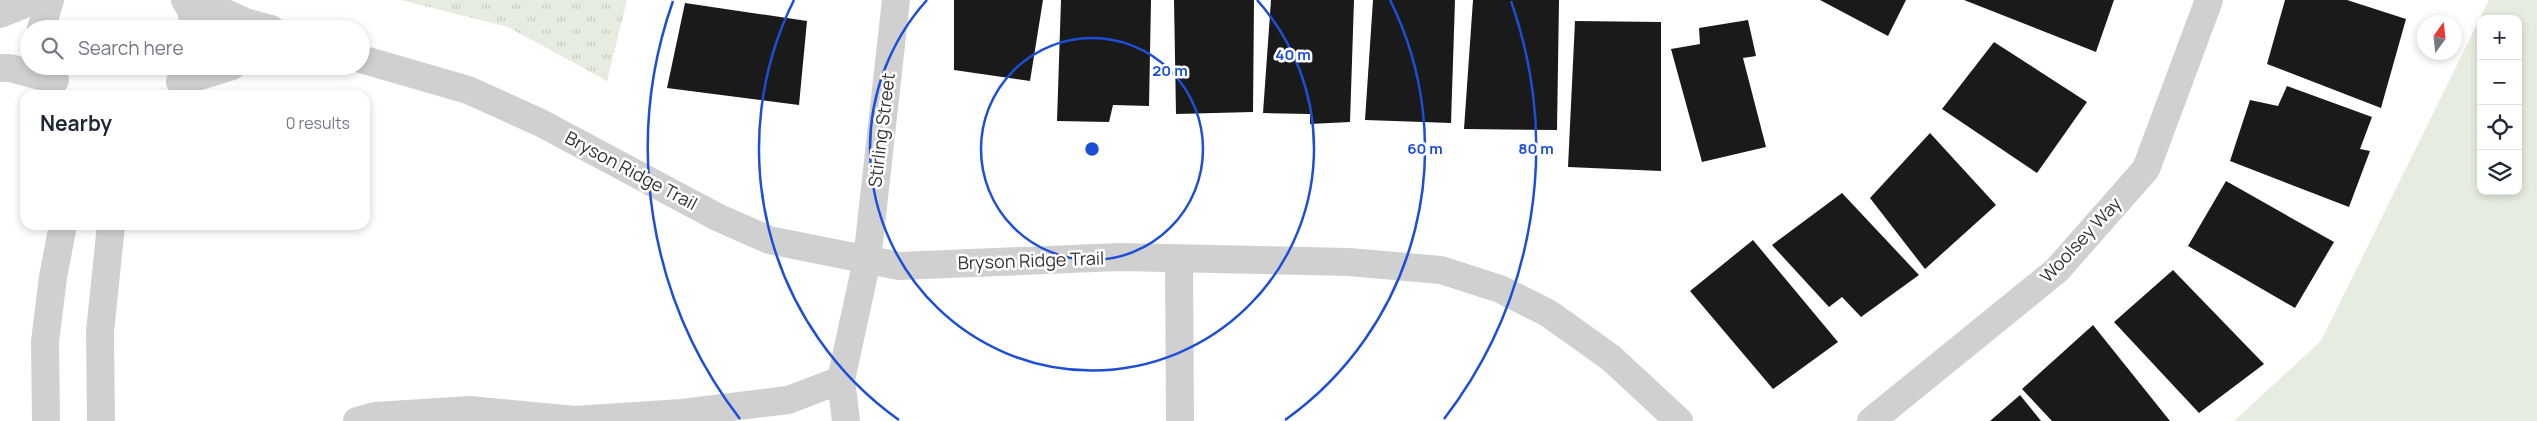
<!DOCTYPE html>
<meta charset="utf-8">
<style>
:root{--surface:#fff;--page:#f2f2f3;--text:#1f2937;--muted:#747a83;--line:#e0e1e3}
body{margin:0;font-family:Manrope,sans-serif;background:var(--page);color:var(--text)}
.controls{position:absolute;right:15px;top:15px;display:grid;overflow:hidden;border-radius:10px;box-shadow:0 2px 8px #0003}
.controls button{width:45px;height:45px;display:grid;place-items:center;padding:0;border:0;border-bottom:1px solid var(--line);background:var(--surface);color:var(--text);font:25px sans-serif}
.compass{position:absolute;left:2417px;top:15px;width:45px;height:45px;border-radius:50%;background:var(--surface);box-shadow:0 2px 8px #0003;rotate:15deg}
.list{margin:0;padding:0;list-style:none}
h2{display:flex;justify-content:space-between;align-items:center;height:65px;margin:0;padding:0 20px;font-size:21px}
h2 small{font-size:16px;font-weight:400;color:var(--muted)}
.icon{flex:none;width:28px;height:28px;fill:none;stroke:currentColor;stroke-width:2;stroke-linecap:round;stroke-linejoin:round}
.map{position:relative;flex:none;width:2537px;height:421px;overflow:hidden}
.search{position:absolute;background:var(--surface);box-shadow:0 2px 8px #0003;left:20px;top:20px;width:350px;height:55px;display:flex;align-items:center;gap:12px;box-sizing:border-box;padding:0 18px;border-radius:28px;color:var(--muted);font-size:19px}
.panel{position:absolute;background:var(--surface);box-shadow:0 2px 8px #0003;left:20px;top:90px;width:350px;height:140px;border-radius:15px}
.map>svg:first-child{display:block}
.grass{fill:#e6ecdf;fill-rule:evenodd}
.park{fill:url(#park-tufts)}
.building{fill:#1a1a1a}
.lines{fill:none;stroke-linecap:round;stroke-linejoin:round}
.minor{stroke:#d0d0d0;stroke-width:28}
.ring{fill:none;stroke:#1d4ed8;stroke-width:2.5}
.labels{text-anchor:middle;stroke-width:5;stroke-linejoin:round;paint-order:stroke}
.street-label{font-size:18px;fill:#333;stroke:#fff}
.centre{fill:#1d4ed8;stroke:#fff;stroke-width:2.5}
.ring-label{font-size:15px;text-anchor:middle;font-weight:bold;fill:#1d4ed8;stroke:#fff;stroke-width:5;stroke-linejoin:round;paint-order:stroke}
</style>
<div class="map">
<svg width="2537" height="421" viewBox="0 0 2537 421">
<defs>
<pattern id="park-tufts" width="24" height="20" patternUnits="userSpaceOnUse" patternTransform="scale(1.25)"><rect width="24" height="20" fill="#e6ecdf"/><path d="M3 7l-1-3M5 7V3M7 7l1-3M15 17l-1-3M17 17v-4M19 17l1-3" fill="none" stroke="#c6cbc0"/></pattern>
</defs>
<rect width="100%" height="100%" fill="#fff"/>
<path class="grass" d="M2489,0h48v421h-303l87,-80zM2481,19h37v172h-37z"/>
<path class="park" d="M401,0h226l-20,81 -99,-54z"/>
<g class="building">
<path d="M954,0h89l-13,81 -76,-11z"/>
<path d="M1061,0h90l-2,106 -36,-1 -4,17 -52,-1z"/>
<path d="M1174,0h80l-1,112 -77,2z"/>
<path d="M1271,0h83l-4,122 -40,2v-10l-47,-1z"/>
<path d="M1373,0h82l-4,123 -86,-3z"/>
<path d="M1473,0h86l-2,130 -93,-1z"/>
<path d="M1820,0h86l-18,36z"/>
<path d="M1964,0h150l-18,52z"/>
<path d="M2285,0h62l59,19 -25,89 -114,-44z"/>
<path d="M685,3l122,18 -8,84 -132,-17z"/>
<path d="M1748,20l8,36 -13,2 23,89 -64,15 -31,-113 29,-5 -1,-16z"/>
<path d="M1575,21l86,1v149l-93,-4z"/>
<path d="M1994,42l93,60 -50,71 -95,-64z"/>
<path d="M2287,86l85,31 -12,32 10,2 -21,56 -119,-46 20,-61 28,6z"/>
<path d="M1930,133l66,72 -71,64 -55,-71z"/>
<path d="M2226,181l108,61 -39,66 -107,-62z"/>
<path d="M1842,193l77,82 -58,42 -19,-20 -13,10 -57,-62z"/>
<path d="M1753,240l85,102 -65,47 -83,-98z"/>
<path d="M2173,270l91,94 -65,49 -85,-91z"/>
<path d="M2093,325l77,96h-118l-30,-32z"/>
<path d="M2020,395l21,26h-51z"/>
</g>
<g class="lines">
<g class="minor">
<path d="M185,0l6,10 4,19"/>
<path d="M198,0l47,22 26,7"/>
<path d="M0,14l35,-14"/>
<path d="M41,29l9,-29"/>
<path d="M361,59l107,31 73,33 176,94 52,23 130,26 220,-9 230,5 92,8 59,19 48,24 63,45 68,63"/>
<path d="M0,68h10l45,12"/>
<path d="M180,82l52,-16"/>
<path d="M1179,259l1,162"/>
<path d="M46,421l-1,-79 8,-65 10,-52"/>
<path d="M101,421l-1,-89 11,-107"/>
<path d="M357,421l18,-5 95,-6 104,10 108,-7 106,-13 53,-20"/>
<path d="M846,421l-5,-41 26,-120 29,-260"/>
<path d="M1871,421l186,-151 89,-101 63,-169"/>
</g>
</g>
<g class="ring">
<circle cx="1092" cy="149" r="111"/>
<path d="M1257 0A222 222 0 1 1 927 0"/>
<path d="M899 420A333 333 0 0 1 794 0M1390 0A333 333 0 0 1 1285 420"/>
<path d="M740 419A444 444 0 0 1 673 1M1511 1A444 444 0 0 1 1444 419"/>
</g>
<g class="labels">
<g class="street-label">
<text transform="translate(882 130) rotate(-83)" y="6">Stirling Street</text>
<text transform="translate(631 171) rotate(28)" y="6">Bryson Ridge Trail</text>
<text transform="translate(2081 240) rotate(-47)" y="6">Woolsey Way</text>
<text transform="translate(1031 261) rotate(-2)" y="6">Bryson Ridge Trail</text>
</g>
</g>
<circle cx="1092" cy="149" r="8" class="centre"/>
<g class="ring-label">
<text x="1293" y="60">40 m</text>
<text x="1170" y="76">20 m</text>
<text x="1425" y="154">60 m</text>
<text x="1536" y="154">80 m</text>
</g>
</svg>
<div class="controls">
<button>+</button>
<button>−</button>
<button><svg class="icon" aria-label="locate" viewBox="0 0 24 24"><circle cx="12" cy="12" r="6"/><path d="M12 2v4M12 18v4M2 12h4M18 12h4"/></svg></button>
<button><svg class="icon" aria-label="layers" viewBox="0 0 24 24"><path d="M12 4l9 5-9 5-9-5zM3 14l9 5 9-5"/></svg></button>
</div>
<svg class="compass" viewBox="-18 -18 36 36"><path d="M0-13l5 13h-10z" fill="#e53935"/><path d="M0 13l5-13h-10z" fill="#747a83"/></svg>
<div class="search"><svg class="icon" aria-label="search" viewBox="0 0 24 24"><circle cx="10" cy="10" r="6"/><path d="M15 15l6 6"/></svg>Search here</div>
<section class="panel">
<h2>Nearby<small>0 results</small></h2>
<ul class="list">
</ul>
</section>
</div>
